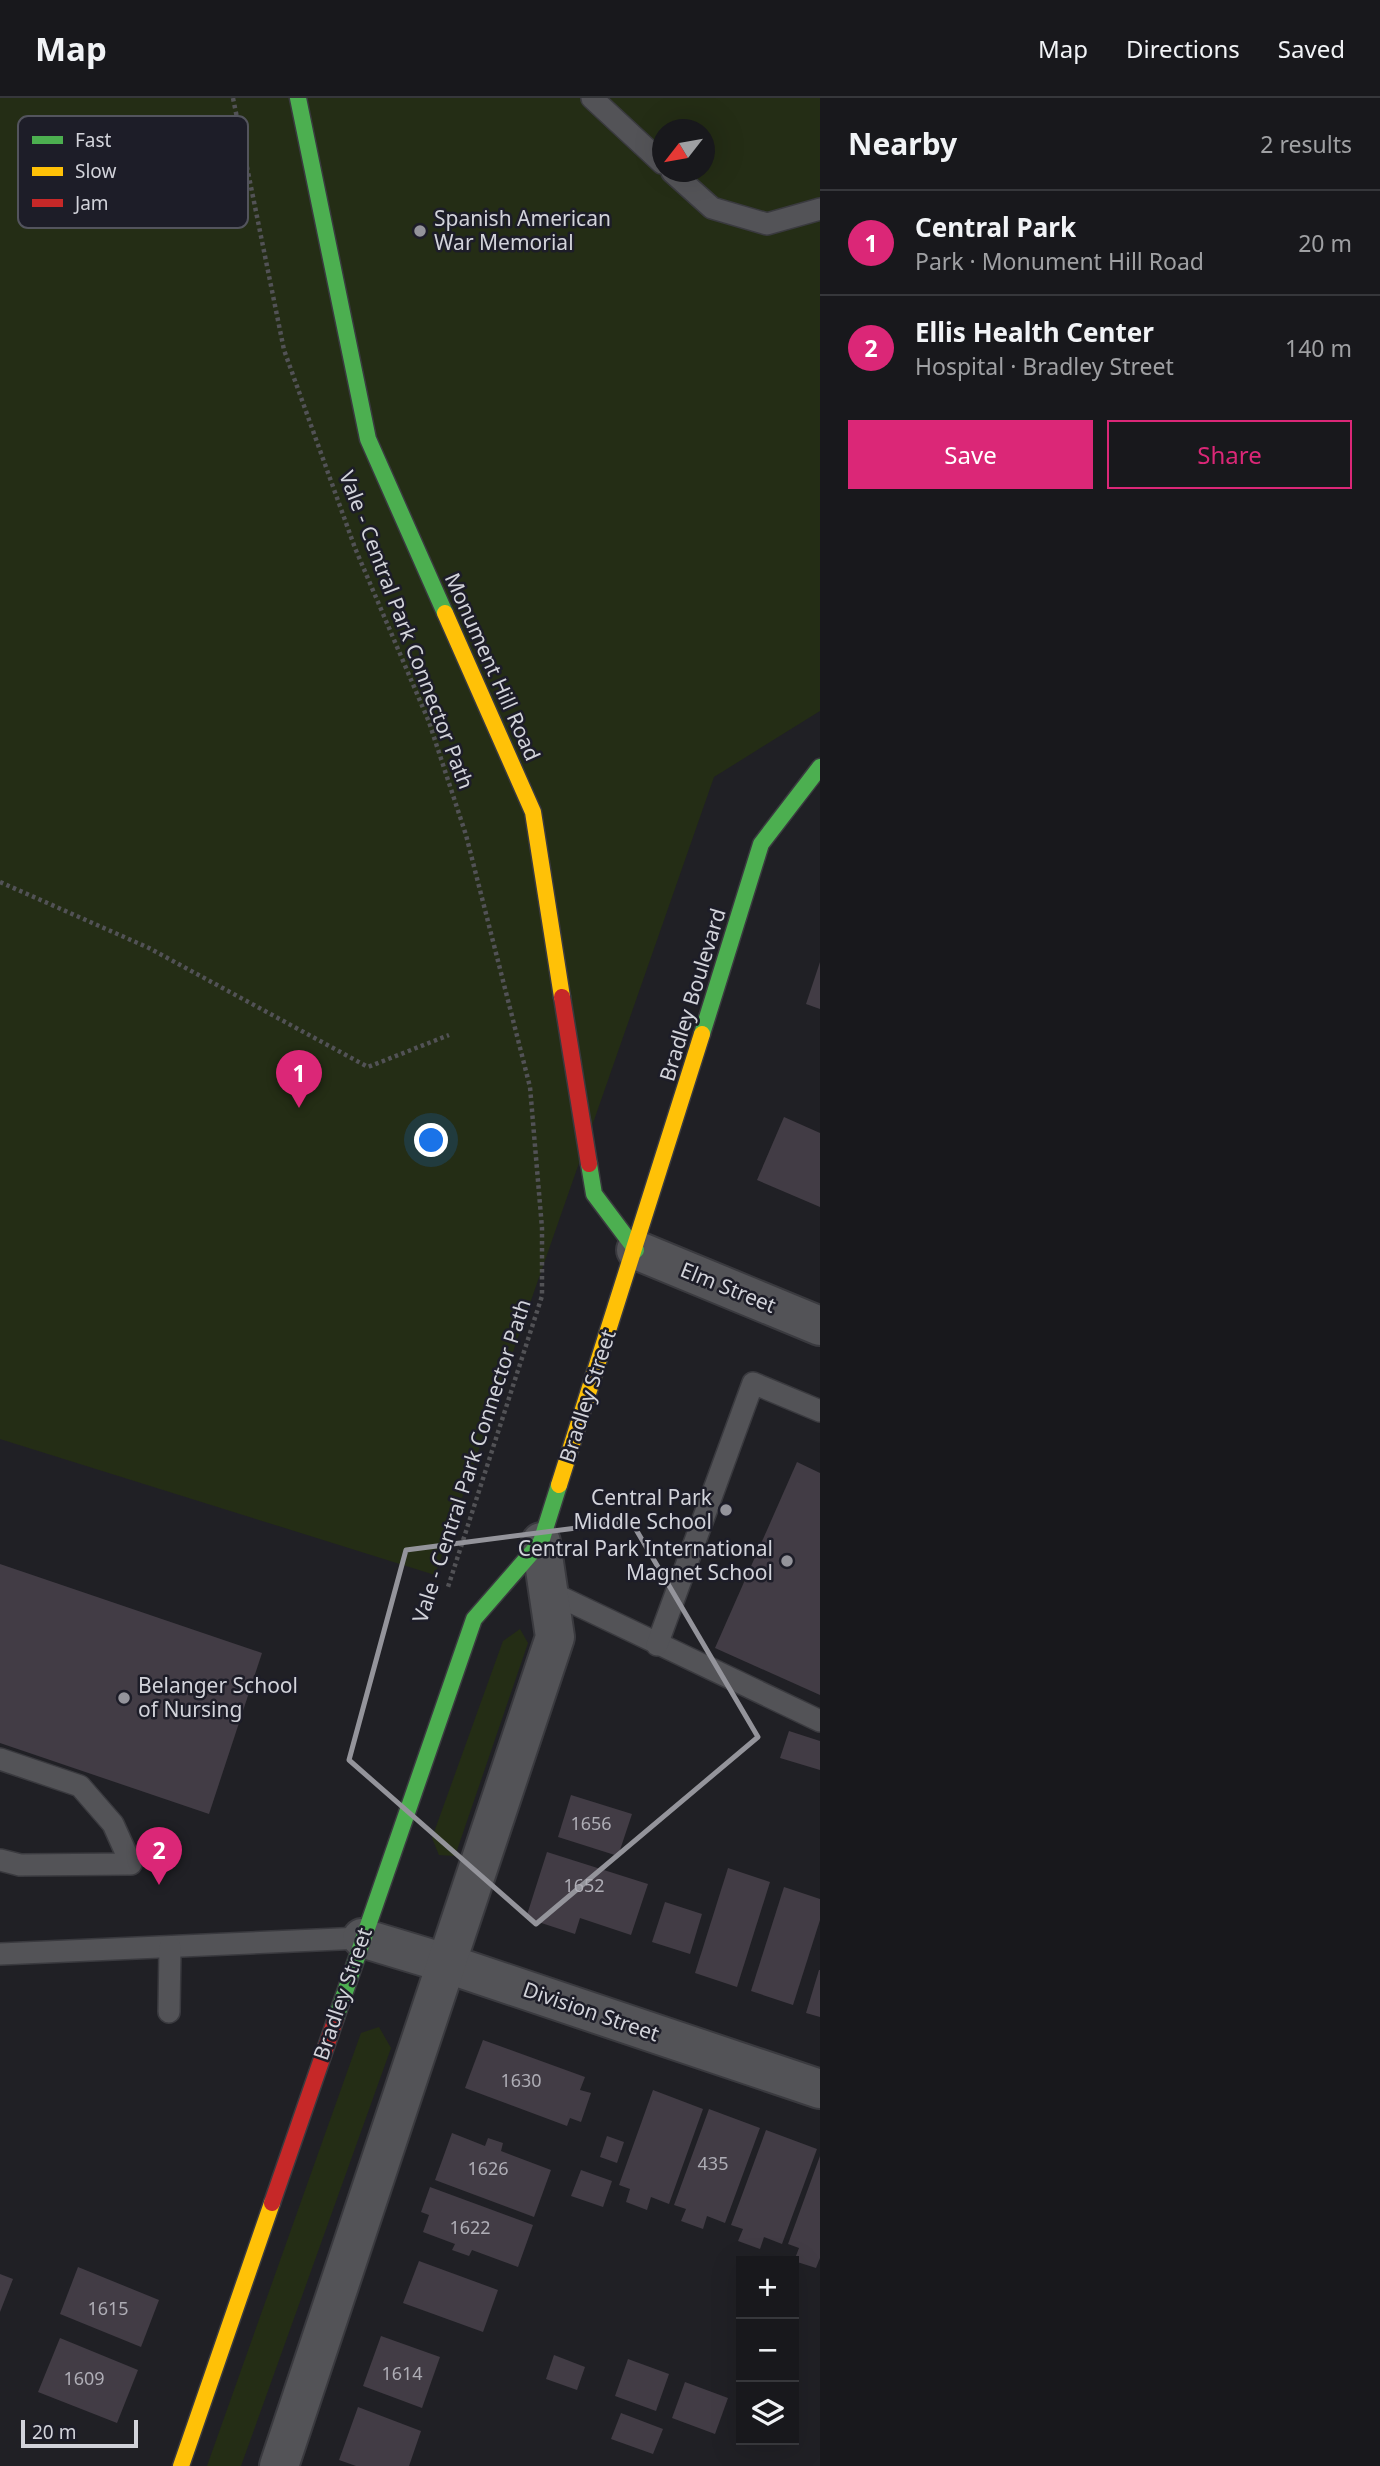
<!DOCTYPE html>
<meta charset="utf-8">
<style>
:root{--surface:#18181c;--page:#212125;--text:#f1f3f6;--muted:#9fa0a3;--line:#36373b;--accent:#db2777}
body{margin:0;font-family:"Noto Sans",sans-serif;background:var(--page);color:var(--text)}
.controls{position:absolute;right:21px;bottom:21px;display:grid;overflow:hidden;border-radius:0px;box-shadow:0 7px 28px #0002}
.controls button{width:63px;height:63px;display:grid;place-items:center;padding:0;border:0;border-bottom:2px solid var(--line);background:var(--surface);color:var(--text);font:35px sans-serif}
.compass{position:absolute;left:652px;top:21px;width:63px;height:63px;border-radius:50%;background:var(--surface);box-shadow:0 7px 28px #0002;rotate:239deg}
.scale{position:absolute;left:21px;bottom:18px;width:117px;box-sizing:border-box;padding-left:7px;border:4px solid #d2d3da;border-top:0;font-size:19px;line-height:24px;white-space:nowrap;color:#d2d3da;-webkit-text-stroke:5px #1d1d28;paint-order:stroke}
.you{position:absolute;left:432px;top:1043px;width:24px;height:24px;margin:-18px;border:5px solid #fff;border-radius:50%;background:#1a73e8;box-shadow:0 0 0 10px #1a73e833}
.badge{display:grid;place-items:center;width:46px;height:46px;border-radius:50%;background:var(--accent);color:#fff;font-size:23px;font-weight:700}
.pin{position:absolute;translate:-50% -58px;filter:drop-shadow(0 2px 4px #0008)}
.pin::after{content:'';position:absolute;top:37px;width:24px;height:21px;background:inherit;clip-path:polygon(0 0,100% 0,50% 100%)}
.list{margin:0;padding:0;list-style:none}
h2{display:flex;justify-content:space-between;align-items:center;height:91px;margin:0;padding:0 28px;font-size:30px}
h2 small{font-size:23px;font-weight:400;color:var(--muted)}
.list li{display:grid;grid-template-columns:46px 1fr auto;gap:21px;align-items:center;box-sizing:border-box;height:105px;padding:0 28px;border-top:2px solid var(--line)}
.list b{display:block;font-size:26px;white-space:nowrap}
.list p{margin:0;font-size:23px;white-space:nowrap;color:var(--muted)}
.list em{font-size:23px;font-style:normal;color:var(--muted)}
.actions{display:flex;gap:14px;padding:21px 28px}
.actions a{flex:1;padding:16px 0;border:2px solid var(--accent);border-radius:0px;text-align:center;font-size:24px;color:var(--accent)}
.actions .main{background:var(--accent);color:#fff}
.icon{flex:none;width:38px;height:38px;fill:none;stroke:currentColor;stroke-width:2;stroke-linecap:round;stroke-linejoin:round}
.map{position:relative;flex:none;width:820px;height:2368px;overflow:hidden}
header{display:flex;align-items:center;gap:42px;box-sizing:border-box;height:98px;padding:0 35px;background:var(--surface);border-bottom:2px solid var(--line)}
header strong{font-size:33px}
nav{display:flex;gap:38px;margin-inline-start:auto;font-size:24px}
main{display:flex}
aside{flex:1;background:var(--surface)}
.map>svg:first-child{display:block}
.green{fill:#242d15;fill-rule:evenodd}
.building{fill:#423c45}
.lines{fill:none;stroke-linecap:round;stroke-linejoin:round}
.lane-casing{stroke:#3a3a3f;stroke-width:24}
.street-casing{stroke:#3a3a3f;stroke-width:42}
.fast-casing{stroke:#3a3a3f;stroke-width:19}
.slow-casing{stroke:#3a3a3f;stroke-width:19}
.jam-casing{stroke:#3a3a3f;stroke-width:19}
.path{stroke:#525256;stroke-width:4.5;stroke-dasharray:3.5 3.5;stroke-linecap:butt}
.lane{stroke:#535357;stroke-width:21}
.street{stroke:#535357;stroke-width:38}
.fast{stroke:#4caf50;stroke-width:16}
.slow{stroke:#ffc107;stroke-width:16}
.jam{stroke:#c62828;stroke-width:16}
.marked{fill:none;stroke:#94949b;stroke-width:5;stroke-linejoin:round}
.poi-dot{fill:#94949b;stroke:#1d1d28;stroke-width:2.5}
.labels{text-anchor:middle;stroke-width:5;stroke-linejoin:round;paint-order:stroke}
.number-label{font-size:18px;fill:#aeadb5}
.poi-label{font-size:21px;fill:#d2d3da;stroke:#1d1d28;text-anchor:start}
.street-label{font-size:21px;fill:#d2d3da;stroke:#1d1d28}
.key{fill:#1d1d28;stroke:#53545d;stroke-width:2}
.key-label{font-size:19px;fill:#d2d3da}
</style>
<header>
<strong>Map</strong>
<nav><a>Map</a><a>Directions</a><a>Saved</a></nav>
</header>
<main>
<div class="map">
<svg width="820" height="2368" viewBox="0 0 820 2368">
<rect width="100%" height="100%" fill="#202025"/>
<g class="green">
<path d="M0,0h820v613l-106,66 -279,798 -435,-136zM662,32h42v42h-42z"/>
<path d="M520,1531l8,14 -73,213 -16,-1 -7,-17 71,-197z"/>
<path d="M379,1929l12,21 -150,418h-34l154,-433z"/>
</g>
<g class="building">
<path d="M820,864v47l-14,-5z"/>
<path d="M784,1019l36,16v74l-63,-27z"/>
<path d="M797,1364l23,11v222l-105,-47z"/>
<path d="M0,1466l262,89 -53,161 -209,-71z"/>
<path d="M789,1633l31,10v29l-40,-12z"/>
<path d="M571,1697l61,19 -14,42 -60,-19z"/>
<path d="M547,1754l101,32 -17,51 -51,-17 -5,16 -49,-16z"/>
<path d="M728,1770l42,14 -33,105 -42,-14z"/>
<path d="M784,1789l36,12v21l-27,85 -42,-14z"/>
<path d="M665,1804l37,12 -12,40 -38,-12z"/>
<path d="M819,1872h1v47l-14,-4z"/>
<path d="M483,1942l102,37 -5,13 11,3 -10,29 -11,-4 -3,8 -102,-38z"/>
<path d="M653,1992l50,19 -34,95 -18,-7 -4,13 -21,-8 4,-13 -11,-4z"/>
<path d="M709,2011l51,19 -35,95 -18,-7 -4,13 -22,-8 5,-12 -12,-4z"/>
<path d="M766,2032l51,19 -35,95 -18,-7 -4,12 -22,-8 5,-12 -12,-4z"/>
<path d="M452,2035l33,13 3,-8 15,5 -2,8 50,19 -17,47 -99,-37z"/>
<path d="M607,2038l17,6 -7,21 -17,-6z"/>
<path d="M820,2058v102l-4,10 -22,-7 5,-13 -11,-4z"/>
<path d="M581,2072l31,11 -9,26 -32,-11z"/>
<path d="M430,2089l103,38 -15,42 -46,-17 -3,6 -17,-6 3,-6 -32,-12 6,-17 -8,-3z"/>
<path d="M419,2163l79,29 -15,42 -80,-29z"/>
<path d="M78,2169l81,33 -18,47 -81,-33z"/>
<path d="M0,2176l13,5 -13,33z"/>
<path d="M381,2238l59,21 -18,51 -59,-22z"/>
<path d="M60,2240l78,32 -21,53 -79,-31z"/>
<path d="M554,2257l31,12 -8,23 -31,-11z"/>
<path d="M628,2261l41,15 -13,37 -41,-15z"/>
<path d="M685,2284l43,16 -13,36 -43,-16z"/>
<path d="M358,2309l63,24 -12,35h-53l-17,-6z"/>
<path d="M621,2315l42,16 -10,25 -42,-15z"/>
</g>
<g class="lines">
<g class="lane-casing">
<g id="lane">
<path d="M592,0l70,65"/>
<path d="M672,74l40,36 55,16 53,-15"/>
<path d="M548,1493l272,130"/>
<path d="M657,1547l96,-262 67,28"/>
<path d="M0,1661l80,27 33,38 18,40 -111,1 -20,-5"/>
<path d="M0,1856l362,-16"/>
<path d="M169,1914l1,-65"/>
</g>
</g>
<g class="street-casing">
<g id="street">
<path d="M636,1152l184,76"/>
<path d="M362,1840l83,25 375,126"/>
<path d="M279,2368l276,-829 -14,-95"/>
</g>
</g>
<g class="fast-casing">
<g id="fast">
<path d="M298,0l70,341 77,174"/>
<path d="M702,936l59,-190 59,-77"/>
<path d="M589,1066l5,30 42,56"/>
<path d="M336,1920l138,-399 67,-77 18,-57"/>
</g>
</g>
<g class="slow-casing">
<g id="slow">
<path d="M445,515l88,199 29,185"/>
<path d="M559,1387l143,-451"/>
<path d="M181,2368l91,-263"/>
</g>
</g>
<g class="jam-casing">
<g id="jam">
<path d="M562,899l27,167"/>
<path d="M272,2105l64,-185"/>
</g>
</g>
<g class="path">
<path d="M233,0l51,252 71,198 74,174 37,113 64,252 12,141v68l-94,291"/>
<path d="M0,784l149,66 219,119 81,-32"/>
</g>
<use href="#lane" class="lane"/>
<use href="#street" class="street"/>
<use href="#fast" class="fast"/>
<use href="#slow" class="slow"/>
<use href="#jam" class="jam"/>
</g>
<path class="marked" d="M631,1423l127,216 -222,187 -187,-164 57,-210z"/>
<g class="poi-dot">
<circle cx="420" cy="133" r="7"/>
<circle cx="726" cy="1412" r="7"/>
<circle cx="787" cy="1463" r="7"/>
<circle cx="124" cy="1600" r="7"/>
</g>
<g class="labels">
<g class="number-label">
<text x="591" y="1732">1656</text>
<text x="584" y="1794">1652</text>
<text x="521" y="1989">1630</text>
<text x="713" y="2072">435</text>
<text x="488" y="2077">1626</text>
<text x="470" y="2136">1622</text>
<text x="108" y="2217">1615</text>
<text x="402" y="2282">1614</text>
<text x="84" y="2287">1609</text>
</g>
<g class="poi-label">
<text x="434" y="128">Spanish American<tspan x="434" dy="24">War Memorial</tspan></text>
<text x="712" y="1407" text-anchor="end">Central Park<tspan x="712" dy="24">Middle School</tspan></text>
<text x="773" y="1458" text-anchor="end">Central Park International<tspan x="773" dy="24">Magnet School</tspan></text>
<text x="138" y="1595">Belanger School<tspan x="138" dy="24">of Nursing</tspan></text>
</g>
<g class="street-label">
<text transform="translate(406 532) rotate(69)" y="7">Vale - Central Park Connector Path</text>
<text transform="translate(492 569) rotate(66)" y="7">Monument Hill Road</text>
<text transform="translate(693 897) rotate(-73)" y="7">Bradley Boulevard</text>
<text transform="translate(728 1190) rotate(22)" y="7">Elm Street</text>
<text transform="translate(588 1298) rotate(-72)" y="7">Bradley Street</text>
<text transform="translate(472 1363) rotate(-72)" y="7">Vale - Central Park Connector Path</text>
<text transform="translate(343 1896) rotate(-71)" y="7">Bradley Street</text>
<text transform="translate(591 1914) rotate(19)" y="7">Division Street</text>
</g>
</g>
<rect x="18" y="18" width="230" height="112" rx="10" class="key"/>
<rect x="32" y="38" width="31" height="8" fill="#4caf50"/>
<rect x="32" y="69" width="31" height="9" fill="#ffc107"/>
<rect x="32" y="101" width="31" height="8" fill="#c62828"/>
<g class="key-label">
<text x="75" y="49">Fast</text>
<text x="75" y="80">Slow</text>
<text x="75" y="112">Jam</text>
</g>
</svg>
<div class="controls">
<button>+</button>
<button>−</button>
<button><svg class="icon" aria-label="layers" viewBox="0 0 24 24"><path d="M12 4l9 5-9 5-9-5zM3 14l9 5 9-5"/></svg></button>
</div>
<svg class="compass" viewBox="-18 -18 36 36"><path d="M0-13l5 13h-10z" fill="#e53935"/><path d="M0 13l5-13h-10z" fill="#9fa0a3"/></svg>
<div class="scale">20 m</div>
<div class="you"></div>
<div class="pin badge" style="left:299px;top:1010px">1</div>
<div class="pin badge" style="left:159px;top:1787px">2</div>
</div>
<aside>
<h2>Nearby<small>2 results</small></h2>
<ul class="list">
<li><span class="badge">1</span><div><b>Central Park</b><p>Park · Monument Hill Road</p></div><em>20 m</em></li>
<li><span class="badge">2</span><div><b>Ellis Health Center</b><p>Hospital · Bradley Street</p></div><em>140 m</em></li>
</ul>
<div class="actions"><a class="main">Save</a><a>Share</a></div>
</aside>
</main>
